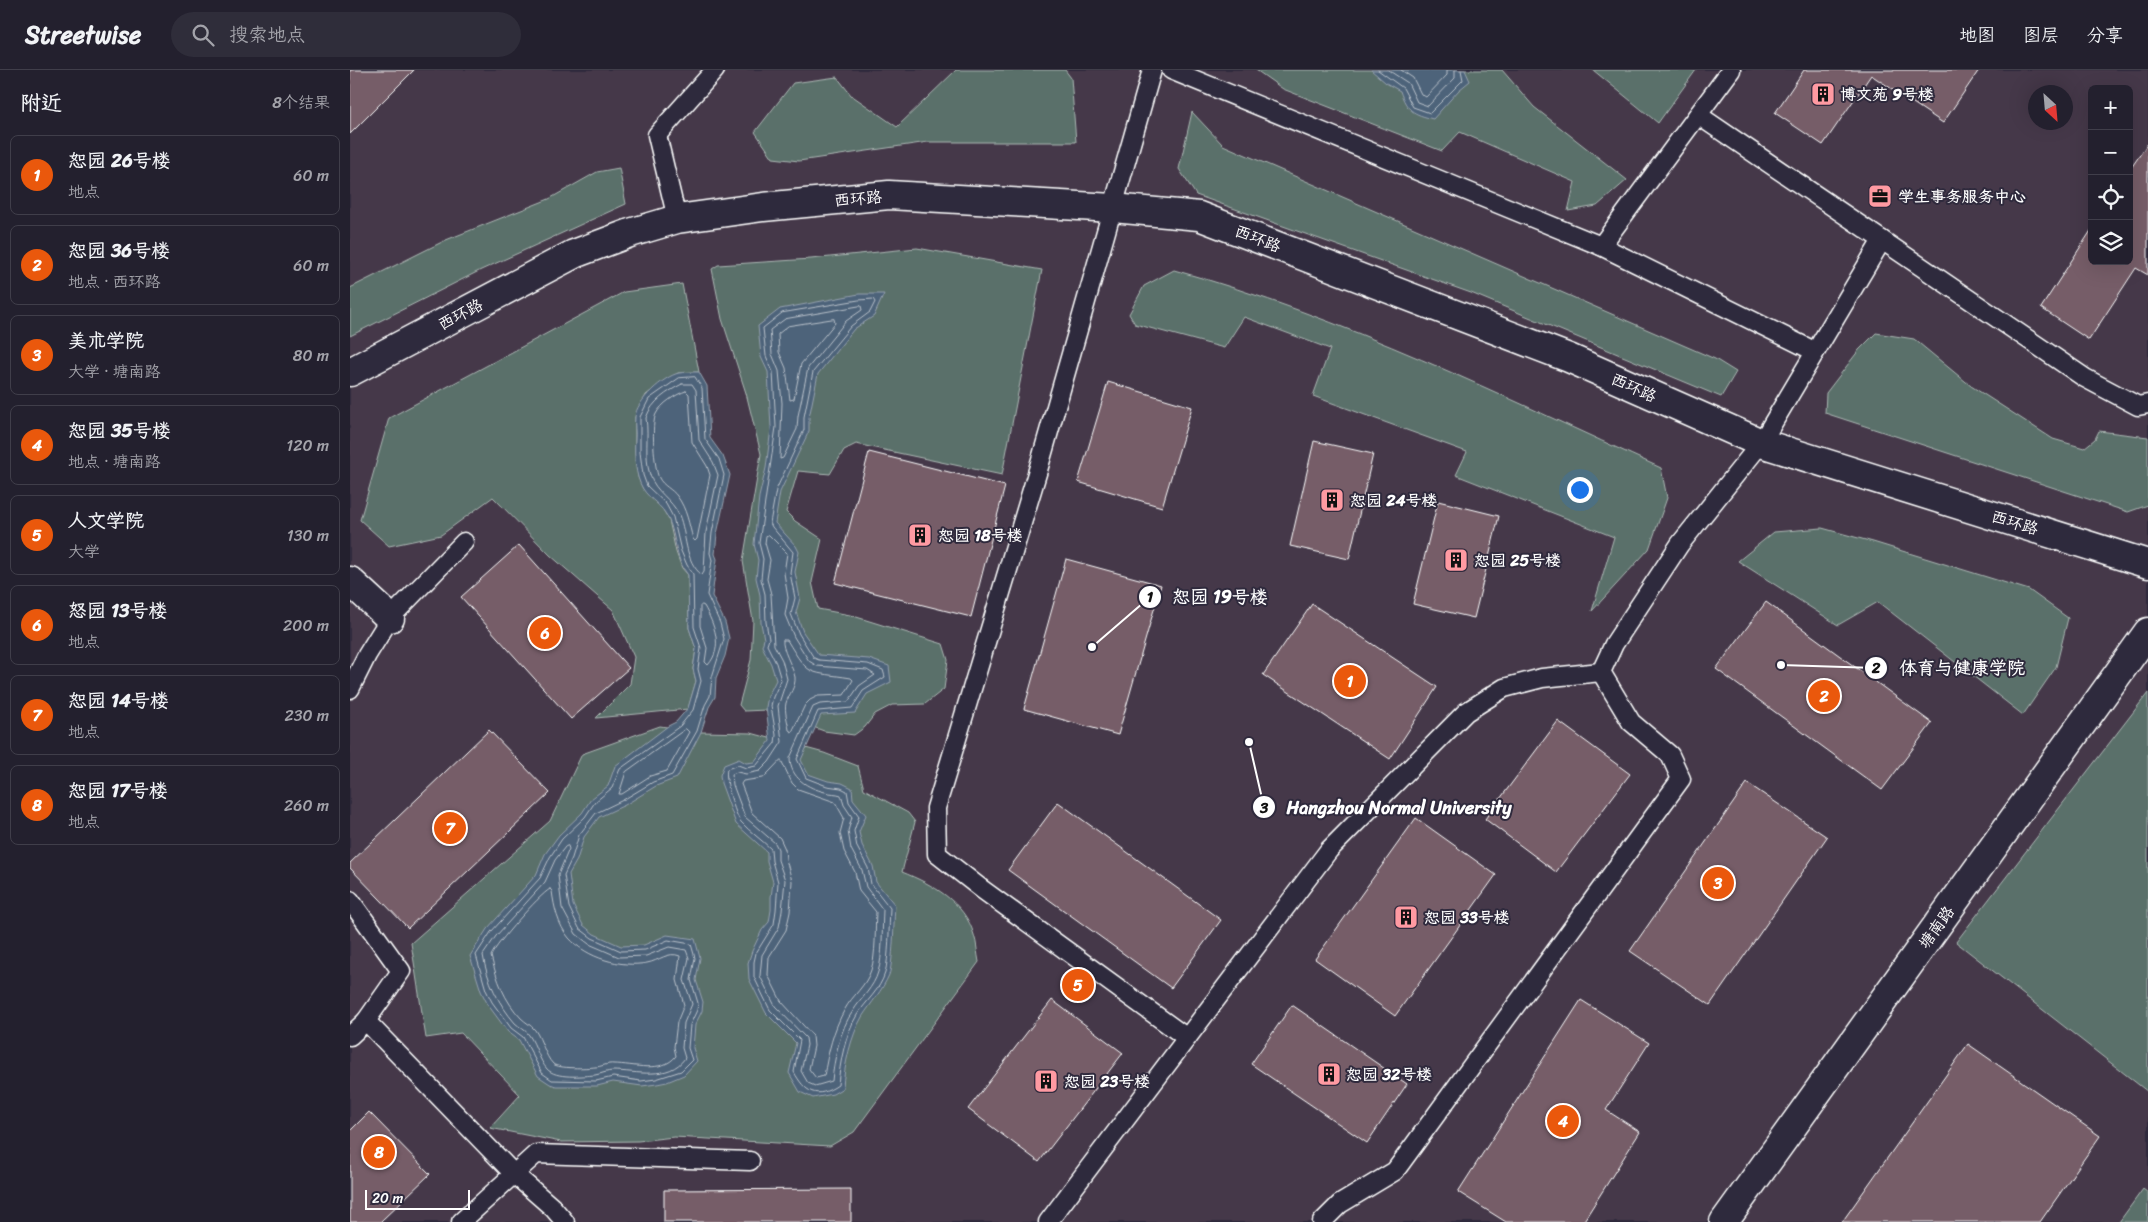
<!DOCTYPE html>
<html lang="zh">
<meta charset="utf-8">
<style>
:root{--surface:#23202e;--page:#2f2d3a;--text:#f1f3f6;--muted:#a3a3aa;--line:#403e4a;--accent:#ea580c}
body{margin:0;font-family:Sriracha,"LXGW WenKai TC",sans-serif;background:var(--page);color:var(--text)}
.controls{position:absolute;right:15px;top:15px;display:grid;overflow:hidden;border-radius:8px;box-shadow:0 5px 20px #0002}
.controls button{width:45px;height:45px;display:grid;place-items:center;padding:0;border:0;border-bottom:1px solid var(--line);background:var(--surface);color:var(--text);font:25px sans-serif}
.compass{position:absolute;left:1678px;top:15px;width:45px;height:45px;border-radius:50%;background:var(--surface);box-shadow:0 5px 20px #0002;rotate:154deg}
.scale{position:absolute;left:15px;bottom:12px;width:105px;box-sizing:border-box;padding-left:5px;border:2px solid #fff;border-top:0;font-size:14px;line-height:18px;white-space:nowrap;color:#fff;-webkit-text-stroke:4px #2f2a3d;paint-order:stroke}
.you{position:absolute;left:1229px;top:419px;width:18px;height:18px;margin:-12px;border:4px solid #fff;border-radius:50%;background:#1a73e8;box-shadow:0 0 0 8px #1a73e833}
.badge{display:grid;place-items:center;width:32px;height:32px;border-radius:50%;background:var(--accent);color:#fff;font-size:16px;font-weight:700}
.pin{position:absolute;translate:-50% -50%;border:2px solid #fff;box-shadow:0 1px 5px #0006}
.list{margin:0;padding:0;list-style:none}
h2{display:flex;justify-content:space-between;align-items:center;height:65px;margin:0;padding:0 20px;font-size:21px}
h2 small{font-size:16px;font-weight:400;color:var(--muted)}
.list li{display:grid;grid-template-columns:32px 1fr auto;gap:15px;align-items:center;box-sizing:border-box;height:80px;margin:0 10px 10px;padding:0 10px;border:1px solid var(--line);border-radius:8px}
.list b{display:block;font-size:19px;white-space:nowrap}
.list p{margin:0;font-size:16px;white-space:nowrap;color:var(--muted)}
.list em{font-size:16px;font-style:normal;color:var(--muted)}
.icon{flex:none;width:28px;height:28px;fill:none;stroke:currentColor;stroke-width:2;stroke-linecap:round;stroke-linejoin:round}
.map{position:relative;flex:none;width:1798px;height:1152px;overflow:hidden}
header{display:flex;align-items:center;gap:30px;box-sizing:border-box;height:70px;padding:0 25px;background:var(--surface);border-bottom:1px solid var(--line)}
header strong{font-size:24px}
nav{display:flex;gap:28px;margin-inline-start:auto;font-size:18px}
.search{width:350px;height:45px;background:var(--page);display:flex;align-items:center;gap:12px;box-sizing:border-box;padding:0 18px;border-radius:28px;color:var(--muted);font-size:19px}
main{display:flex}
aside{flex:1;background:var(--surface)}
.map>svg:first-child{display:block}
.built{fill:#44394a;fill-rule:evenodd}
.green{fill:#5a706a;stroke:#acb8b4}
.water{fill:#4e637a;stroke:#95a1af}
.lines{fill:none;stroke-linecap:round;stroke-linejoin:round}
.shore{stroke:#b8c1ca;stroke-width:1}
.building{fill:#765d68;stroke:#fff}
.lane-casing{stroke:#fff;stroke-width:21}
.street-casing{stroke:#fff;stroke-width:31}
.lane{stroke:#2f2a3d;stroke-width:18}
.street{stroke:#2f2a3d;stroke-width:28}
.labels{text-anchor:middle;stroke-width:4;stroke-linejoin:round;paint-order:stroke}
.poi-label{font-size:16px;font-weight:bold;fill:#fff;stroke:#2f2a3d;text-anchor:start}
.street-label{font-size:16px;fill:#fff;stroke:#2f2a3d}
.leader{fill:none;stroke:#fff;stroke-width:2}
.callout-dot{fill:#fff;stroke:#2f2a3d;stroke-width:2}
.mark-label{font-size:15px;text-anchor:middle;font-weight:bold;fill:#111}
.callout-label{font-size:18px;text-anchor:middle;font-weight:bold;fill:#fff;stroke:#2f2a3d;stroke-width:4;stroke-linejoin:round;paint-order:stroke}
</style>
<header>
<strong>Streetwise</strong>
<div class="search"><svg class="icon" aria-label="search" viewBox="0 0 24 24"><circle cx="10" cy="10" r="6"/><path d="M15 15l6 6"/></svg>搜索地点</div>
<nav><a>地图</a><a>图层</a><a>分享</a></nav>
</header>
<main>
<aside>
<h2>附近<small>8个结果</small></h2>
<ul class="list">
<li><span class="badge">1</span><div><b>恕园 26号楼</b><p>地点</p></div><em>60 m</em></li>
<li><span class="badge">2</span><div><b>恕园 36号楼</b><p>地点 · 西环路</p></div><em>60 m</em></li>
<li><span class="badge">3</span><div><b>美术学院</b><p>大学 · 塘南路</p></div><em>80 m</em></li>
<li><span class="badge">4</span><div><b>恕园 35号楼</b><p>地点 · 塘南路</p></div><em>120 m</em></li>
<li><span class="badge">5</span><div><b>人文学院</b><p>大学</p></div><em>130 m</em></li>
<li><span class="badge">6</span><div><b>怒园 13号楼</b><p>地点</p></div><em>200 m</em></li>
<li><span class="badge">7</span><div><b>恕园 14号楼</b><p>地点</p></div><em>230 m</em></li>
<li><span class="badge">8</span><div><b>恕园 17号楼</b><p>地点</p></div><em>260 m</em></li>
</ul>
</aside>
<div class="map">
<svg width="1798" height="1152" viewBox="0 0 1798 1152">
<rect width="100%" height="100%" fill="#2f2a3d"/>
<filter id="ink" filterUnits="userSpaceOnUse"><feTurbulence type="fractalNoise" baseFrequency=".02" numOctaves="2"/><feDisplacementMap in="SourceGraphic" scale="10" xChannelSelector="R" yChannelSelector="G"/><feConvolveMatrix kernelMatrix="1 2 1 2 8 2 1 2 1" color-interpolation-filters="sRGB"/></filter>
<g filter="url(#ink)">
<path class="built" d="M0,0h1798v1152h-1798zM1742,19h37v172h-37zM1686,22h30v30h-30z"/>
<g class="green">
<path d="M606,0h109l6,8 5,64h-148l-129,19 -26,-3 -18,-26 38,-49 44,-6 14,18 46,32z"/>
<path d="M906,0h246l32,37 93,73 -30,26 -29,5 7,-29 -115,-50 -18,19 -159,-62z"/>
<path d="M1243,0h103l-38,53z"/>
<path d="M842,42l31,33 492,214 21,13 -15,25 -250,-104 -275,-98 -17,-26z"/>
<path d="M269,98l7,36 -145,66 -131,66v-48l96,-48 103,-41 48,-27z"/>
<path d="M567,178l125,22 -40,205 -146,-31 -12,6 -14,24 -32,-3 -12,41 9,9 27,18 -10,43 6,27 32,6 93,29 5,16 -4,29 -19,15 -33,1 -17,9 -10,13 -11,8 -30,-4 -57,-21 -23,1 -5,-6 12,-45 2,-39 -10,-60 18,-107 -15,-61 -24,-74 -10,-50 6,-4 93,-6z"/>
<path d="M824,200c170,47 328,126 487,198l6,30 -18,51 -57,62 22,-74 -158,-62 11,-23 -154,-56 17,-47 -86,-32 -20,31 -89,-24 -6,-10 15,-28z"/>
<path d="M332,214l17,88 -21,1 -14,8 -18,14 -11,22v35l3,25 5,12 19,19 7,12 7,32 6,16 6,7 1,53 7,21 -3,20 3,12 -8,28 -92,9 34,-34 4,-27 -21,-47 -63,-55 -57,-58 -52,38 -52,11 -29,-26 29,-102 235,-126z"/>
<path d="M1526,263l38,6 57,47 82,53 31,9 11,-9 4,-8 49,6v68l-20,7 -303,-99 1,-20 33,-43z"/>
<path d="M1472,458l51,14 156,48 39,28 -12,49 -33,48 -145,-113 -40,23 -100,-64 36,-29z"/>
<path d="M1798,623v399l-192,-150z"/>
<path d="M310,656l41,6 50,1 73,20 34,13 6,23 44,24 7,9 -13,50c30,12 63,30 72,63 3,8 3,18 5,27l-125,170 -24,14 -156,-9 -36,4 -77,1 -71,-14 30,-33 -59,-62 -35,5 -15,-95 139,-122 32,-67z"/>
<path d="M1793,1119l5,4v29h-29z"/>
</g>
<g class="water">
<path d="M1021,0h94l5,11 -11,9 -26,29c-20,-5 -26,-8 -33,-28l-14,-8z"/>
<path d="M509,224h25l-10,22 -20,13 -36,45 -9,44v13l-29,61 -5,31 21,23 3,6 -4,20 5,26 -4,14 7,20 16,23 50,4 20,7 2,16 -24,12 -12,19 -34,2 -20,45 7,14 20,7 14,2 10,5 1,11 13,16 -7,17 3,13 11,21 3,16 19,23c-1,15 -2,60 -6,70 -7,16 -18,28 -27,42 -11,19 -18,49 -19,71l-10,6 -20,4 -13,-6 -11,-19 7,-30 -30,-30 -17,-34 -1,-16 4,-12 10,-21 7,-8 2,-12v-13l2,-15 -6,-21v-9l-31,-28 -15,-41 -1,-8 4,-10 15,-6 7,4 8,-1 16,-21 -4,-34 2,-11 8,-16 -5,-16 -9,-18 2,-7 -3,-16 -1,-28 -4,-17 2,-18 -4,-16 5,-47 7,-29 5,-40 -3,-56 -7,-15 -3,-31 22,-17z"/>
<path d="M349,302l8,14 3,52 13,18 7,19 -13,59 -2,20 2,5 -5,37 13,26 4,16 -4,18 -9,22 -1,19 -6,10 -8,25 -24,46 -21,8 -31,19 -26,12 -15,20 -7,23 -8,14 4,31 10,20 11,9 27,12 23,-1 23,-10 28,4 5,19 -4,22 7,22 -1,9 -7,14 -2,23 4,13 -13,14 -17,7 -10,2 -15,2 -29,-4 -16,4h-41l-6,-2 -12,-8 -19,-36 -11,-8 -20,-27 -7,-14 -11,-35 17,-27 49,-54 9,-21 14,-19 23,-22 9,-14 17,-13 7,-20 53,-40 8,-4 12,-14 8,-27 -3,-12 3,-20 -7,-21 -1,-53c-14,-17 -11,-38 -20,-57 -6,-13 -18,-18 -25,-29 -8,-13 -9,-34 -8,-49 1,-8 -1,-15 0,-23 1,-16 29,-41 44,-44 6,-1 13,-1 20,-1z"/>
</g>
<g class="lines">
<g class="shore">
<path d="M1028,0l25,18 10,19 17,6 33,-33 -2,-10"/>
<path d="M1038,0l20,13 9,19 11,4 27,-28v-8"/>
<path d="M1051,0l12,8 8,16 5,3 21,-22v-5"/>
<path d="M509,230l14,-1 2,3 -5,10 -19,14 -38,46 -9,45v13l-28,60 -6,33 2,4 21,25 -3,21 5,25 -4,16 8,20 15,24 5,2 49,4 15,6 2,7 -22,14 -11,17 -34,3 -21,48 9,19 21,8 14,2 6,3 2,11 10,14 -5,15 3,16 11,21 3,16 19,24c-1,17 -1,51 -5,65 -5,17 -19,28 -28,42 -12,20 -17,47 -19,70 -22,15 -33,7 -44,-13l6,-32 -30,-30 -16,-33v-15l2,-9 18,-29 2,-14 2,-28 -6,-21 -1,-12c-9,-9 -21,-17 -30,-27 -6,-7 -17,-43 -14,-53l11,-4 8,3 10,-2 19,-23 1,-8 -5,-29 2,-9 8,-17 -5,-17 -9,-18 2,-6 -3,-17 -1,-28 -4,-15 2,-20 -4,-16 17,-116 -3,-55 -7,-16 -3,-28 19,-15z"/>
<path d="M511,236l1,4 -16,11 -38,47 -10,48 -1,13 -14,29 -3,1 2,-56 -3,-32 -7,-17 -2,-24 15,-11z"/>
<path d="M484,249l1,4 -34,41 -7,35 -4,1 -4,-32 -7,-16 -1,-18 10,-8z"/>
<path d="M345,307l7,11 3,51 14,20 5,16 -12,58 -2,20 2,7 -5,35 13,28 4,16 -12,38 -2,19 -5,9 -8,26 -25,44 -19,7 -30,18 -27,13 -17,22 -7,23 -8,17 5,32 10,21 13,10 29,13 24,-1 23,-10 23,4 4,14 -4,22 7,23 -1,7 -7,15 -2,23 4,12 -11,11 -25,8 -15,2 -28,-4 -17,4 -44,-1 -10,-7 -19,-36 -12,-9 -19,-26 -6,-12 -10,-35 15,-23 49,-54 10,-21 12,-18 23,-22 10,-15 17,-14 8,-19 60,-43 13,-16 8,-29 -3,-12 3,-21 -7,-21 -1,-53 -6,-9 -6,-14 -8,-34 -7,-13 -19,-18 -4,-11 -3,-23v-35l9,-18 30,-21z"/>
<path d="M332,314h10l4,6 3,50 14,22 5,13 -12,57 -2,40 -2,3c-18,-14 -15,-41 -23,-60 -7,-16 -24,-23 -29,-40 -6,-19 -1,-38 -4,-57 6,-17 21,-26 36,-34z"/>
<path d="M336,321l3,3 3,48 15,24 3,9 -13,64 -2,2 -2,-2c-4,-14 -6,-30 -16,-43 -5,-7 -14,-10 -18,-18 -5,-10 -8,-55 -3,-64 5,-10 20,-20 30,-23z"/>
<path d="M419,465l18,18 -3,20 4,25 -3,17 9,22 15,24 8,5 50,4 8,5 -16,11 -11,16 -28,2 -7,3 -23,51c0,20 18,30 35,34 6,2 11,1 16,3l3,10 8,12 -4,14 3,18 11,21 4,17 17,23c-1,17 0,47 -5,62 -4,15 -17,26 -25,39 -13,18 -19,48 -21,70l-17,5 -7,-3 -7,-12 6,-26 -1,-7 -31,-32 -15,-30 2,-21 17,-28 3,-16 3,-31 -7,-20v-11l-3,-6 -30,-26 -12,-32 -1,-11 5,-2 9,2 14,-3 9,-9 13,-20 -4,-36 9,-27 -5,-19 -8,-15 -3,-51 -4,-15 3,-19 -5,-17 1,-7z"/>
<path d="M352,535l2,1c10,18 20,41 4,59l-3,-3 2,-14 -7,-22v-19z"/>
<path d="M433,570h4c23,39 22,31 64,38l2,2 -9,15 -26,1 -8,4 -5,5 -13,27 -3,-2c-1,-8 -5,-19 -3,-27 3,-9 10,-16 9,-26 -2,-10 -14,-29 -12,-37z"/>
<path d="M336,659l3,3 -22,39 -17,5 -28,18h-3l7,-22z"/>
<path d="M431,690l11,23 6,6 37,13 9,16 -4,15 4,18 11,21 4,19 17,21c-1,17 0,43 -5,58 -5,16 -19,26 -26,39 -12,21 -17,44 -21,67l-8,2 -7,-9 5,-23 -1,-10 -32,-35 -13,-26 1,-18 17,-27 4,-18 2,-31 -6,-22 -1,-10 -5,-11 -28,-25 -11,-29 2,-3 20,-3z"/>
<path d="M218,776l1,3 -11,26 4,33 14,26 13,10 30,13 27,-1 23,-9 17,3 3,8 -5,22 8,24 -8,19 -2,25 3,10c-16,23 -49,13 -72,13 -6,0 -12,3 -18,4 -13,1 -39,4 -48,-6 -8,-9 -11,-24 -18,-34 -3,-5 -10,-8 -14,-12 -17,-20 -28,-42 -32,-68l13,-19 49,-54 10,-22 10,-13z"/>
<path d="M200,819l2,2c2,16 6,34 17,47 18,20 52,30 78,25 12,-2 21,-12 33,-7l-3,24 7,25 -7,17 -3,25 2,9c-14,18 -43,8 -62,8 -7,-1 -13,3 -19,3 -8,1 -36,2 -42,-3 -8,-8 -11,-24 -18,-34 -4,-5 -10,-8 -14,-12 -17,-18 -24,-38 -30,-62 5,-12 48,-61 59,-67z"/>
</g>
</g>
<g class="building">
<path d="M0,0h64l-64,64z"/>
<path d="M1454,0h175l-36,53 -72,-48 -48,70 -48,-32z"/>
<path d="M1798,73v132l-12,-7 -47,72 -48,-32 51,-79v32h37v-90z"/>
<path d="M758,312l84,25 -30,100 -84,-25z"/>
<path d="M964,371l59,13 -24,105 -59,-13z"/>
<path d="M519,382l136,34 -34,131 -136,-34z"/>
<path d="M1088,431l61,15 -25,102 -61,-14z"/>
<path d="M169,475l110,123 -58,51 -110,-122z"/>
<path d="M716,489l95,26 -43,150 -94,-26z"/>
<path d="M1416,532l166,121 -50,67 -166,-121z"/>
<path d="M962,534l125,83 -47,72 -127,-84z"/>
<path d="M1208,651l72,53 -74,98 -71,-53z"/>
<path d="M139,660l61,63 -142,135 -58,-60v-5z"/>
<path d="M1397,713l80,54 -117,168 -80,-54z"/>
<path d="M708,732l163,118 -50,68 -163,-118z"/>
<path d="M1066,748l80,57 -101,141 -80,-57z"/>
<path d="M702,930l71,53 -84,109 -71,-53z"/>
<path d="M1231,930l68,43 -43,67 34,22 -57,90h-77l-48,-30z"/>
<path d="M942,935l115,79 -40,59 -116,-79z"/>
<path d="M1618,974l132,92 -60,86h-198z"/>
<path d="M19,1042l61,62 -50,48h-30v-91z"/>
<path d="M501,1119v33h-187v-32z"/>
</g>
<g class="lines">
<g class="lane-casing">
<g id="lane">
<path d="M802,0l-114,400 -102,338 1,46 46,36 204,148"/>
<path d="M821,0l430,176 213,105"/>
<path d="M1348,45l387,263 53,28 10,-2"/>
<path d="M327,149l-20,-84 58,-65"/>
<path d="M1251,176l130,-176"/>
<path d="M0,619l17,-34 23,-37 74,-76"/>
<path d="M0,830l51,71 -35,50"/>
<path d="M0,966l16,-15 147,152 40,35 12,14"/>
<path d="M111,1152l75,-68 214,7"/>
<path d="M698,1152l281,-372 137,-138 38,-24 38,-10 59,-6"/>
<path d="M972,1152l18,-18 55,-33 286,-392 -11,-24 -39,-33 -30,-50 13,-28 66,-100 81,-101 121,-203"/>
</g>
</g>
<g class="street-casing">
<g id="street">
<path d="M0,302l224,-118 56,-21 47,-14 86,-12 126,-12 224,13 86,8 370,142 192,85 387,121"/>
<path d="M0,511l40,37"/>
<path d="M1374,1152l424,-590"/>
</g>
</g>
<use href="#lane" class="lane"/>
<use href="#street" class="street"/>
</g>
</g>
<defs>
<g id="building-square" transform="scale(1.25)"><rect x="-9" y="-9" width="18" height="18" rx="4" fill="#ff9aa2" stroke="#2f2a3d"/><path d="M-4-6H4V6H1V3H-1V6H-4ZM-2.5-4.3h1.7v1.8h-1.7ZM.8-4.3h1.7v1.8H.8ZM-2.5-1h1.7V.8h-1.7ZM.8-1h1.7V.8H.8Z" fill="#111"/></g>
<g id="office-square" transform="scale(1.25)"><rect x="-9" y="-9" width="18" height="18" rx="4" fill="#ff9aa2" stroke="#2f2a3d"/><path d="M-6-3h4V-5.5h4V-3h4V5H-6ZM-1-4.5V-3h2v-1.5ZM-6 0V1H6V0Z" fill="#111"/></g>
</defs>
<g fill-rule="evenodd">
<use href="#building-square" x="1473" y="24"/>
<use href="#office-square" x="1530" y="126"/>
<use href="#building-square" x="982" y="430"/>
<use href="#building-square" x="570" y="465"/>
<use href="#building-square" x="1106" y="490"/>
<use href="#building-square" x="1056" y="847"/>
<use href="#building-square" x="979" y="1004"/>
<use href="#building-square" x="696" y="1011"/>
</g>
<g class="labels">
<g class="poi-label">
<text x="1490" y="30">博文苑 9号楼</text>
<text x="1548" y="132">学生事务服务中心</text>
<text x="1000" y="436">恕园 24号楼</text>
<text x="588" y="471">恕园 18号楼</text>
<text x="1124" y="496">恕园 25号楼</text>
<text x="1074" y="853">恕园 33号楼</text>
<text x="996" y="1010">恕园 32号楼</text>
<text x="714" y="1017">恕园 23号楼</text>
</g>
<g class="street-label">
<text transform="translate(508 128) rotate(-5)" y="6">西环路</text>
<text transform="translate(908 168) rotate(21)" y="6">西环路</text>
<text transform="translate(110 244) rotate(-28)" y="6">西环路</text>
<text transform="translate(1284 317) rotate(24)" y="6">西环路</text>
<text transform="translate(1665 452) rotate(17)" y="6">西环路</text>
<text transform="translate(1586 857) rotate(-54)" y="6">塘南路</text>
</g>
</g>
<path class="leader" d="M742 577L800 527M1431 595L1526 598M899 672L914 737"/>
<g class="callout-dot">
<circle cx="742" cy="577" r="5"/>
<circle cx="1431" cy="595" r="5"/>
<circle cx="899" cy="672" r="5"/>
<circle cx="800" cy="527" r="12"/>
<circle cx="1526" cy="598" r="12"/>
<circle cx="914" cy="737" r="12"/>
</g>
<g class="mark-label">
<text x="800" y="532">1</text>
<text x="1526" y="603">2</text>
<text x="914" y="743">3</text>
</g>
<g class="callout-label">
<text x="870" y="533">恕园 19号楼</text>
<text x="1612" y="604">体育与健康学院</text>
<text x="1049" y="744">Hangzhou Normal University</text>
</g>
</svg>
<div class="controls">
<button>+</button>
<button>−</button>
<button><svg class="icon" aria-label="locate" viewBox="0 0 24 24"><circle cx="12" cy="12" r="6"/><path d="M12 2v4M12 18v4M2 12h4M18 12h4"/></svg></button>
<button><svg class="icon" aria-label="layers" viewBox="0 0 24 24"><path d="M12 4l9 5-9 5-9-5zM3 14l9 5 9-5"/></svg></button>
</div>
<svg class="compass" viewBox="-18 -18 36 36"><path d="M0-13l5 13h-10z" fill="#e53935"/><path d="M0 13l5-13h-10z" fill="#a3a3aa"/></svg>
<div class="scale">20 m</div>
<div class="you"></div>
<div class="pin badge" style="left:1000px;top:611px">1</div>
<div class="pin badge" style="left:1474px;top:626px">2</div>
<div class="pin badge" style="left:1368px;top:813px">3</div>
<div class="pin badge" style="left:1213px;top:1051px">4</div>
<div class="pin badge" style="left:728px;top:915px">5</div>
<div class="pin badge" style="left:195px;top:563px">6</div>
<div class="pin badge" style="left:100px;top:758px">7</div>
<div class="pin badge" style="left:29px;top:1082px">8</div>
</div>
</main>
